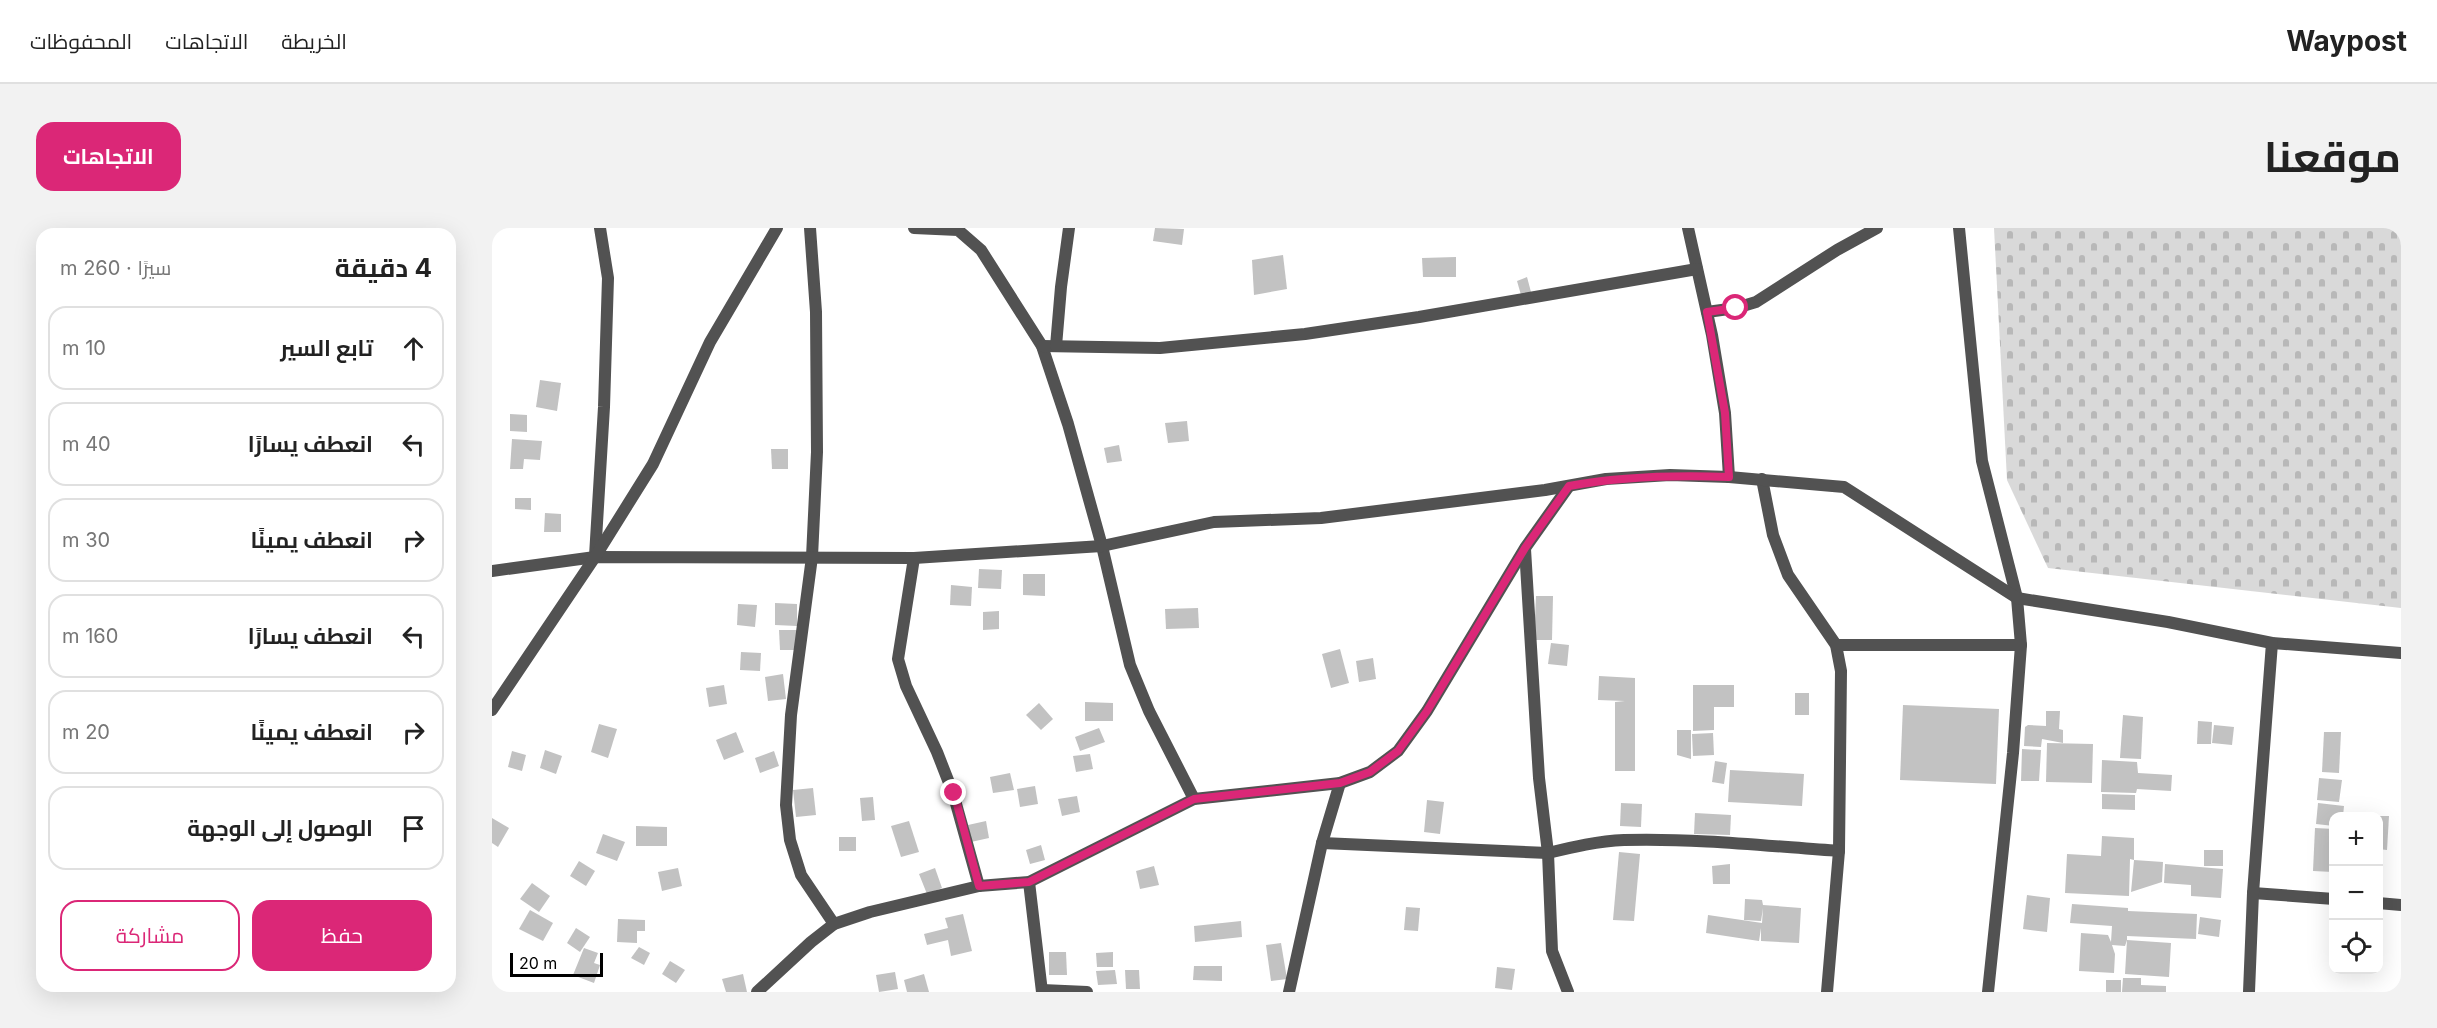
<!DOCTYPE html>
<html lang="ar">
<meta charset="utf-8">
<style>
:root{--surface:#fff;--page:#f2f2f2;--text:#222;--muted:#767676;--line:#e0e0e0;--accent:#db2777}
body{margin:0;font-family:Inter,Cairo,sans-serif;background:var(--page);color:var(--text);direction:rtl}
.controls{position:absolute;right:18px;bottom:18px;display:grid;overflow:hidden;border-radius:12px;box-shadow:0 6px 24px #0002}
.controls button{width:54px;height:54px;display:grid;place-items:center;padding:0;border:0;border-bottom:2px solid var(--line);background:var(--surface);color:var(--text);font:30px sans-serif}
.scale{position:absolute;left:18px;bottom:15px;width:93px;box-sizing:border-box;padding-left:6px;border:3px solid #000;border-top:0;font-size:16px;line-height:21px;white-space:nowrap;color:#000;-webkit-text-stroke:4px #fff;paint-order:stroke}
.stop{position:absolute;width:18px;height:18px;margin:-14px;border:4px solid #db2777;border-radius:50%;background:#fff}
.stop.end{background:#db2777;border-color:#fff;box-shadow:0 2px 6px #0008}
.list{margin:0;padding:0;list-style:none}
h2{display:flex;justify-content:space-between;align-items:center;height:78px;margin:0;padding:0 24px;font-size:26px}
h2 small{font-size:20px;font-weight:400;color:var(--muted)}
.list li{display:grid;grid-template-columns:39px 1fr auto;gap:18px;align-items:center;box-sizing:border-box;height:84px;margin:0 12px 12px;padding:0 12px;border:2px solid var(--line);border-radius:18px}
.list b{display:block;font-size:22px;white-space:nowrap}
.list em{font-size:20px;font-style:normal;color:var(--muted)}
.actions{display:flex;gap:12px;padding:18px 24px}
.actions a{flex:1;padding:14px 0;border:2px solid var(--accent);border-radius:18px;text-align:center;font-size:21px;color:var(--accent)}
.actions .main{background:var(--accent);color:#fff}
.icon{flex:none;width:33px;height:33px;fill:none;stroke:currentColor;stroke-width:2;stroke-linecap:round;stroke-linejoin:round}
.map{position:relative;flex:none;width:1909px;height:764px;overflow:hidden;direction:ltr;border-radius:18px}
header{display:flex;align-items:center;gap:36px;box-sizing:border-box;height:84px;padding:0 30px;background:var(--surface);border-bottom:2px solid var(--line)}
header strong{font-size:28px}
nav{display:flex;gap:33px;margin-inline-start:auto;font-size:21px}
.intro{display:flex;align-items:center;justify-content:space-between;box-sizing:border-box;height:144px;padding:0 36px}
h1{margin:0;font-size:42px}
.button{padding:15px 27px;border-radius:18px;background:var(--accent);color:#fff;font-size:21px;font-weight:700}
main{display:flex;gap:36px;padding:0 36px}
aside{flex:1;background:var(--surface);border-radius:18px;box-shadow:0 6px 24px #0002}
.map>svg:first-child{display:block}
.cemetery{fill:url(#cemetery-stones)}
.building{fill:#c2c2c2}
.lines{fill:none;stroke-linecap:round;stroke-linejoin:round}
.minor{stroke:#525252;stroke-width:12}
.route{stroke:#db2777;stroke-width:8}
</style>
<header>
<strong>Waypost</strong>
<nav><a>الخريطة</a><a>الاتجاهات</a><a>المحفوظات</a></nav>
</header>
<div class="intro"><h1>موقعنا</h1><a class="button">الاتجاهات</a></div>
<main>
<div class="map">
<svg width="1909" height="764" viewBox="0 0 1909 764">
<defs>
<pattern id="cemetery-stones" width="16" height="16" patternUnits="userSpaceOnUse" patternTransform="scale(1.5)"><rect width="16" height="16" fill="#d9d9d9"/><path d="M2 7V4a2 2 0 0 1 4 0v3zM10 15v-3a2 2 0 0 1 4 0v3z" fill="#b8b8b8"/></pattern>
</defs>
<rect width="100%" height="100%" fill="#fff"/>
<path class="cemetery" d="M1502,0h407v380l-353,-40 -41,-88z"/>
<g class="building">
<path d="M663,0l29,1 -2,16 -29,-4z"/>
<path d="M791,27l4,34 -33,6 -2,-35z"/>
<path d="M964,29v20h-33l-1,-19z"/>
<path d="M1035,49l4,15 -10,3 -4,-14z"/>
<path d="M48,152l21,3 -4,28 -21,-4z"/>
<path d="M18,186l17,1v17l-17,-1z"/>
<path d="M695,193l2,20 -21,2 -3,-20z"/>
<path d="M20,211l30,2 -2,19 -16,-1 -1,10h-13z"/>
<path d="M627,217l3,16 -15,2 -3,-15z"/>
<path d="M279,221h17v20h-16z"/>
<path d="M23,270h16v12l-16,-1z"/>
<path d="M53,285l16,1v18h-17z"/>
<path d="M487,341l23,1 -1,19 -23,-1z"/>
<path d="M531,346h22v22l-22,-1z"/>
<path d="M459,357l21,2 -1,19 -21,-1z"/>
<path d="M1044,368h17l-1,44h-18z"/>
<path d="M283,375l22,1v22l-22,-1z"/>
<path d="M246,376l19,1 -2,22 -18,-2z"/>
<path d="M706,380l1,20 -33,1 -1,-20z"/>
<path d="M507,383v18l-16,1v-18z"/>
<path d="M287,402h18l1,20h-18z"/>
<path d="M1059,415l18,2 -2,21 -19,-2z"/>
<path d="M848,421l9,34 -18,5 -9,-34z"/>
<path d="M249,424l20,1 -1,18 -20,-1z"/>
<path d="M881,430l3,21 -17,3 -3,-21z"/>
<path d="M291,446l3,25 -18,2 -3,-24z"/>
<path d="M1107,448l36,2v93h-20v-69l10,-1 -27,-1z"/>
<path d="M232,457l3,19 -18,3 -3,-19z"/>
<path d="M1201,457h41v22h-20v23l-21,1z"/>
<rect x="1303" y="465" width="14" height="22"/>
<path d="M593,474l28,1v18h-28z"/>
<path d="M547,475l14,16 -12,11 -15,-15z"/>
<path d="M1411,477l96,4 -3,75 -96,-4z"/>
<path d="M1554,483h14l-1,18 4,1v13l-21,-4 -1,8 -17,-1 1,-19 3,-2 18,1z"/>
<path d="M1631,487l20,2 -2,42 -21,-1z"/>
<path d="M1706,493l14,1 -1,22h-14z"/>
<path d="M107,496l18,5 -9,29 -17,-6z"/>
<path d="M1722,497l20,2 -2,18 -20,-2z"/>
<path d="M607,500l6,14 -25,9 -5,-14z"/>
<path d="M1185,502h14v29l-14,-4z"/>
<path d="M244,504l8,20 -20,8 -8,-20z"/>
<path d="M1832,504h17l-2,41 -17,-1z"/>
<path d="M1221,505l1,22 -21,1 -1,-22z"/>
<path d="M1555,515l46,1 -1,39 -46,-1z"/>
<path d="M1530,521l19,1 -2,31h-18z"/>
<path d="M53,522l17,6 -6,18 -16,-6z"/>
<path d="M20,523l14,4 -4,16 -14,-4z"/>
<path d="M282,523l5,15 -19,7 -5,-15z"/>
<path d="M598,526l3,15 -17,3 -3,-16z"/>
<path d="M1610,532l35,2 1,11 34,2 -1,16 -34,-2 -1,4 -35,-1z"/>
<path d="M1223,533l12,2 -3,21 -12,-2z"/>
<path d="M1238,542l74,4 -2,32 -74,-4z"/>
<path d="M518,545l4,17 -21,3 -3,-16z"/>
<path d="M1827,550l23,2 -3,22 -22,-2z"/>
<path d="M543,558l3,18 -18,3 -3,-18z"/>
<path d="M321,560l3,27 -20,2 -3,-27z"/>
<path d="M1610,566l33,1v15l-33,-1z"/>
<path d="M585,568l3,16 -18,4 -4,-17z"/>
<path d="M381,569l2,23 -13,1 -2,-23z"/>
<path d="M935,572l17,2 -4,32 -16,-2z"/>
<path d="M1129,575l21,1 -1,23 -21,-1z"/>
<path d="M1826,575l26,3 -1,10h-9v10l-18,-2z"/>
<path d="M1203,585l36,2 -1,20 -36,-1z"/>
<path d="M1886,588h11l-2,34 -9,-1z"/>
<path d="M0,590l17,10 -11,19 -6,-4z"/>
<path d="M417,593l10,31 -18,5 -10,-31z"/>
<path d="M494,593l3,17 -18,4 -3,-17z"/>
<path d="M144,598l31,1v19h-31z"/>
<path d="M1823,600l19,1 -1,43 -20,-1z"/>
<path d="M111,606l22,8 -8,19 -21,-8z"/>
<path d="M1610,608l32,2v22l-4,-1 -1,37 -64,-3 2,-39 34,2z"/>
<rect x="347" y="609" width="17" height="14"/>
<path d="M549,617l4,15 -15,4 -4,-14z"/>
<rect x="1712" y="622" width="19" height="16"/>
<path d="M1127,624l21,2 -6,67 -21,-1z"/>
<path d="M1642,632l29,2 -1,20 -31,10z"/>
<path d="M87,633l16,10 -9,15 -16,-10z"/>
<path d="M1238,636v20h-17l-1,-18z"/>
<path d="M1673,636l58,5 -2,29 -30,-2v-11l-27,-2z"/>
<path d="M662,638l5,19 -19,4 -4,-18z"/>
<path d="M186,640l4,18 -20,5 -4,-19z"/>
<path d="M443,640l7,20 -15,6 -8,-20z"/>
<path d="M40,655l18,13 -11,16 -19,-13z"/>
<path d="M1535,667l23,3 -3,34 -24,-3z"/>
<path d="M1253,671l17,1 1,5 38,3 -2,35 -38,-2v-13l-2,13 -53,-8 2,-18 54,8 1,-15 -2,13 -17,-1z"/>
<path d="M1580,676l56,4v3l69,3 -1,25 -69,-3v4l44,3 -2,34 -44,-3 2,-34 -2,6 -13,-1 3,9 -1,19 -35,-2 2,-38 27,2 3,7 1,-16 -42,-3z"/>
<path d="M914,679l14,1 -2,23 -14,-1z"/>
<path d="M38,682l23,13 -10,18 -24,-12z"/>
<path d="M471,686l9,37 -21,5 -3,-16 -21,5 -3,-11 24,-6 -3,-10z"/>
<path d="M1708,689l21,3 -2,17 -21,-3z"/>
<path d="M126,691l27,1v11h-8v12l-20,-1z"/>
<path d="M749,693l1,16 -47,5 -1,-16z"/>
<path d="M84,700l14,9 -10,15 -13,-9z"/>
<path d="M789,715l6,36 -16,2 -5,-36z"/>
<path d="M147,719l11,6 -6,12 -13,-7z"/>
<path d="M92,720l14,5 -4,10 6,2 -6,18 -21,-8z"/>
<path d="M557,724h17l1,23h-18z"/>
<path d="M621,724v15h-16l-1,-14z"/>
<path d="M178,733l15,9 -9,13 -14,-9z"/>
<path d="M702,738h28v15l-29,-1z"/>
<path d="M1005,739l18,2 -3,21 -17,-2z"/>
<path d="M623,742l2,14 -19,1 -2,-14z"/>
<path d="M633,742h14l1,19h-14z"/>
<path d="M403,744l3,17 -19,3 -3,-17z"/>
<path d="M251,746l4,18h-21l-4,-13z"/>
<path d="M432,746l5,18h-22l-3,-12z"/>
<path d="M1631,750h18v7l25,1v6h-44z"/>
<rect x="1614" y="752" width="15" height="12"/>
</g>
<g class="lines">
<g class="minor">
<path d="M318,0l6,84 1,140 -5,105 -21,158 -5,90 4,35 11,35 33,49"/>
<path d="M422,0l44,2 23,20 61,96 26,78 34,122 28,119 19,46 45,88"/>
<path d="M1196,0l24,107 13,78 4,64"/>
<path d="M1467,0l23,233 35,137 4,47 -8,108 -25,239"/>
<path d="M1215,84l29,-4 20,-6 81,-52 40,-22"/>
<path d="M550,118l118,2 145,-14 114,-17 278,-48"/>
<path d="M564,118l5,-59 8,-59"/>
<path d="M1270,251l11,56 15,40 48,70 5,26 -2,180 -12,141"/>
<path d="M1033,321l14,229 9,75 4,98 16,41"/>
<path d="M103,328l9,-149 4,-129 -8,-50"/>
<path d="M422,330l-16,101 8,27 31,66 16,41 26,93"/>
<path d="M0,343l103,-14 319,1 188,-12 112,-24 107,-4 224,-28 61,-11 64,-4 59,2 115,10 173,111 151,24 104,21 129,10"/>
<path d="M1344,417h185"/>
<path d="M0,482l103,-153 58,-93 57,-122 67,-114"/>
<path d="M830,615l226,10c25,-6 50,-12 76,-13 71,-2 144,6 215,11"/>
<path d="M537,654l13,110"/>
<path d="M1761,665l81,6"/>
<path d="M1886,675l23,2"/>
<path d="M550,762l45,2"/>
<path d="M265,764l54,-50 23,-18 36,-12 109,-26 50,-4 165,-83 146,-16 30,-11 28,-21 29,-40 98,-163 44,-62"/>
<path d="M797,764l33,-149 18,-60"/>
<path d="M1757,764l4,-99 19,-250"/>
</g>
</g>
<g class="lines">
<path class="route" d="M462,565l25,93 50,-4 165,-83 146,-16 30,-11 28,-21 29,-40 98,-163 44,-62c54,-10 106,-11 160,-9l-4,-64 -18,-101 29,-4"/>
</g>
</svg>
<div class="controls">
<button>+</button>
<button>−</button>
<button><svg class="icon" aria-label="locate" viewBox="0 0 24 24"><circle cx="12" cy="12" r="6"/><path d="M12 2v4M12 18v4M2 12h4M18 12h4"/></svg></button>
</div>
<div class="scale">20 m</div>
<div class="stop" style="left:1244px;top:80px"></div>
<div class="stop end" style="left:462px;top:565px"></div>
</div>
<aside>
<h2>4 دقيقة<small>سيرًا · 260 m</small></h2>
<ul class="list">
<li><svg class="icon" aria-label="ahead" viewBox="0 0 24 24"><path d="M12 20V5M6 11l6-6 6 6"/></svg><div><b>تابع السير</b></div><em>10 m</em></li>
<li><svg class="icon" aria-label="left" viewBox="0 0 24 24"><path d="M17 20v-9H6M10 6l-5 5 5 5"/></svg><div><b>انعطف يسارًا</b></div><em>40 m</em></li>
<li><svg class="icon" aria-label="right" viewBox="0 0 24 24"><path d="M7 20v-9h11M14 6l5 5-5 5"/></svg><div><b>انعطف يمينًا</b></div><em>30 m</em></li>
<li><svg class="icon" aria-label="left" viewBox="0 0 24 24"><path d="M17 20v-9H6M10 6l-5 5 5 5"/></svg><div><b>انعطف يسارًا</b></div><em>160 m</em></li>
<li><svg class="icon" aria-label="right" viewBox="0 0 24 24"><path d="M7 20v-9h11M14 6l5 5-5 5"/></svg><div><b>انعطف يمينًا</b></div><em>20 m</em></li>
<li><svg class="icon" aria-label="arrive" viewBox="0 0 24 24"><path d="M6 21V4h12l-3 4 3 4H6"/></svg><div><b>الوصول إلى الوجهة</b></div></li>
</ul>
<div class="actions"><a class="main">حفظ</a><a>مشاركة</a></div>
</aside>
</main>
